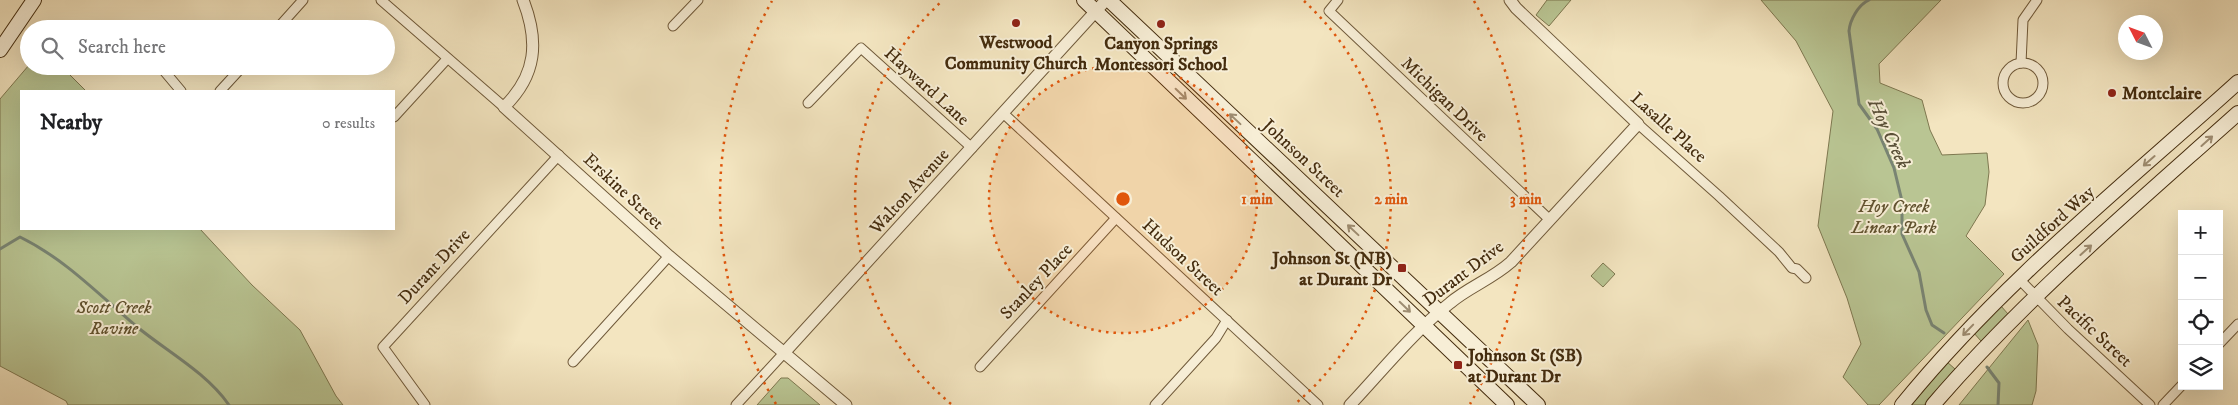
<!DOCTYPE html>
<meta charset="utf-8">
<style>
:root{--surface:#fff;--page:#f6f6f6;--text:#202124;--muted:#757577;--line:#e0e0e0}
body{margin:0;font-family:"IM FELL DW Pica",serif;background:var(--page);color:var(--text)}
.controls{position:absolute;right:15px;bottom:15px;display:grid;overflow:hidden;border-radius:0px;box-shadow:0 5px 20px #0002}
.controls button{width:45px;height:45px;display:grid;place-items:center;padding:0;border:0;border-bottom:1px solid var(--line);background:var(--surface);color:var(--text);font:25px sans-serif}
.compass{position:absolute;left:2118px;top:15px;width:45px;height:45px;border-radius:50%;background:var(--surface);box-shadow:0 5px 20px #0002;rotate:312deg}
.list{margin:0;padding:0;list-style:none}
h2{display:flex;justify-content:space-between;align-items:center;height:65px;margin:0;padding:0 20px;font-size:21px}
h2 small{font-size:16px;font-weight:400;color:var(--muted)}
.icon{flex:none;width:28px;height:28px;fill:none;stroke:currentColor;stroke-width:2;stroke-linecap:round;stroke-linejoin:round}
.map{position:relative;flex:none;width:2238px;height:405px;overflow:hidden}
.search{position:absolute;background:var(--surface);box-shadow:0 5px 20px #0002;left:20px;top:20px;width:375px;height:55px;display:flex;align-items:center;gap:12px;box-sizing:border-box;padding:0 18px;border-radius:28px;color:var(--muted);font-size:19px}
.panel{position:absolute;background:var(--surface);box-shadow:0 5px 20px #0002;left:20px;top:90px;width:375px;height:140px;border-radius:0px}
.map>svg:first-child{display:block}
.green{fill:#b9c593;stroke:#7e7850}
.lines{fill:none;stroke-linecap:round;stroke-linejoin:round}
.stream{stroke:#798473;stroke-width:3}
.minor-casing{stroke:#705a3a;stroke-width:11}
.tertiary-casing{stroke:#705a3a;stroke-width:13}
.secondary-casing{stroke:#442c0e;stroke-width:16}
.minor{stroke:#f7eed6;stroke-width:9}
.tertiary{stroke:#f7eed6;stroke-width:11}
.secondary{stroke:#f7eed6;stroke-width:14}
.oneway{stroke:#9e8d72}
.ring{fill:none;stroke:#e0570c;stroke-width:2.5;stroke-dasharray:2.5 5}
.poi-dot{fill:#8f2418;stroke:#f7eed6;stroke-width:2}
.labels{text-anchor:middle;stroke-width:4;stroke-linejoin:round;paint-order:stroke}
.poi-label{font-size:18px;font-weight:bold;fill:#442c0e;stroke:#f7eed6}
.street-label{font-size:18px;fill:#442c0e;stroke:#f7eed6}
.park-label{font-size:18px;font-style:italic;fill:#61522f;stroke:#f7eed6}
.water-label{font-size:19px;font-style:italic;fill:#5a5038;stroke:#f7eed6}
.centre{fill:#e0570c;stroke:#f7eed6;stroke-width:2.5}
.ring-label{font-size:15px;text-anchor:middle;font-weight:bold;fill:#e0570c;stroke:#f7eed6;stroke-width:4;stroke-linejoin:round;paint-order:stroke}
</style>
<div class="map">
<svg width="2238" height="405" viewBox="0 0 2238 405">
<rect width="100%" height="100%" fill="#f3e5c0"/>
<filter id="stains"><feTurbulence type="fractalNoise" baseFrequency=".004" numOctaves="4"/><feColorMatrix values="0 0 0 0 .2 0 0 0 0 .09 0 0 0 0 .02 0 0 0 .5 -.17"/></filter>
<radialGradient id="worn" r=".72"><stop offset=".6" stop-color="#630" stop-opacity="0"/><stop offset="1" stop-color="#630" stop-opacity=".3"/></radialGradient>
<g class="green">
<path d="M1547,0h24l-22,26 -13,-11z"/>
<path d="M1761,0h180l-62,64 1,19 42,17 8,30 12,25 45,-2 2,19 -4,33 -19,31 38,38 -125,131h-11l-25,-28 18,-33 -14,-46 -29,-72 15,-115 -37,-70z"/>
<path d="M29,65l32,1 25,25h-65v138h179l52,56 48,45 36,66 7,9h-275l-2,-4 -66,-35v-267z"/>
<path d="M1603,263l12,11 -12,13 -12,-11z"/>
<path d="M2001,306l7,8 -27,27 -8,-9z"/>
<path d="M2028,320l10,25 -2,46 -4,14h-73z"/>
<path d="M1946,361l9,8 -31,36h-15z"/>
<path d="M781,378h7l32,27h-63z"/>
</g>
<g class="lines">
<g class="stream">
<path d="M1869,0c-11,5 -19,20 -20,31l10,73 18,25 17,39 8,33v33l17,38 7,38 6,15 12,8"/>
<path d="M0,249l20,-12c45,22 78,57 116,89 30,25 70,46 93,79"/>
<path d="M1987,367l12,16 -1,22"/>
</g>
<g class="minor-casing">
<g id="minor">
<path d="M381,0l123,107"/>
<path d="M1338,0l-9,11 221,209"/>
<path d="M673,26l25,-26"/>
<path d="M277,29l26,-29"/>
<path d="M2021,63l2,-43 14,-20"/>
<circle cx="2023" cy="83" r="20"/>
<path d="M160,66l21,25"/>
<path d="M220,91l23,-25"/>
<path d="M808,103l53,-55 111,100"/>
<path d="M1003,113l315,292"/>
<path d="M394,117l53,-58"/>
<path d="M1638,124l81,72 60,56 13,16 5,1 9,9"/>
<path d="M2019,279l49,50 82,76"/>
<path d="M2219,344l19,-20"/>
<path d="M573,362l96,-106"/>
<path d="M980,367l136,-149"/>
<path d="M425,405l-42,-58 176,-192"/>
<path d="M736,405l47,-51"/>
<path d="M1155,405l61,-67 11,-18"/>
<path d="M2163,405l19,-20"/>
</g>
</g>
<g class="tertiary-casing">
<g id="tertiary">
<path d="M523,0c16,41 14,75 -19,107l165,149 177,149"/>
<path d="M783,354l323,-354"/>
<path d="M1350,405c32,-34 63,-73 100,-102 19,-16 42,-24 61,-41l127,-138 -122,-116 -6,-8"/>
</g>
</g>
<g class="secondary-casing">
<g id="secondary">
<path d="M1084,0l423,405"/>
<path d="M1109,0l429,405"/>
<path d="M0,50l34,-50"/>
<path d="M1902,405c98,-121 221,-219 336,-323"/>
<path d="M1933,405c92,-107 200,-198 305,-292"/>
</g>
</g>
<use href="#minor" class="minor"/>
<use href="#tertiary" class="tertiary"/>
<use href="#secondary" class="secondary"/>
</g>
<defs><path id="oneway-shaft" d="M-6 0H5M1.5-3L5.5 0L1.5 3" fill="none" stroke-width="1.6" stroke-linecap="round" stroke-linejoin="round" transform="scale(1.25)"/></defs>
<g class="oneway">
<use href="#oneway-shaft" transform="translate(1181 94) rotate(44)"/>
<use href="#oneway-shaft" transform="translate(1235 119) rotate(-137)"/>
<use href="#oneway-shaft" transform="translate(2207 141) rotate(-42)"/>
<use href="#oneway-shaft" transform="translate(2149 161) rotate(139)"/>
<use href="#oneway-shaft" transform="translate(1353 230) rotate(-137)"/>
<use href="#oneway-shaft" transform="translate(2086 250) rotate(-42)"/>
<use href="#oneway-shaft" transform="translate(1405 307) rotate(44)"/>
<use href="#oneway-shaft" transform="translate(1968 330) rotate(134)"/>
</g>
<circle cx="1123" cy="199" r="134" fill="#e0570c" fill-opacity=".12"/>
<g class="ring">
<circle cx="1123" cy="199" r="134"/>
<path d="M951 404A268 268 0 0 1 942 1M1304 1A268 268 0 0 1 1295 404"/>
<path d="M776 404A403 403 0 0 1 772 1M1474 1A403 403 0 0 1 1470 404"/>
</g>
<g class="poi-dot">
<circle cx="1016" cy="23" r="5"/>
<circle cx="1161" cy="24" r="5"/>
<circle cx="2112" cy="93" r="5"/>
<rect x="1397" y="263" width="10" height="10" rx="2.5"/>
<rect x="1453" y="360" width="10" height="10" rx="2.5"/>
</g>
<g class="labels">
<g class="poi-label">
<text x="1016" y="48">Westwood<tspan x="1016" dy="21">Community Church</tspan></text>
<text x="1161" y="49">Canyon Springs<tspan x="1161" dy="21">Montessori School</tspan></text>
<text x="2122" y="99" text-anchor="start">Montclaire</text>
<text x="1392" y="264" text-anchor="end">Johnson St (NB)<tspan x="1392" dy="21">at Durant Dr</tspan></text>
<text x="1468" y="361" text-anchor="start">Johnson St (SB)<tspan x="1468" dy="21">at Durant Dr</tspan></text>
</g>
<g class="street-label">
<text transform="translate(927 86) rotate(42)" y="6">Hayward Lane</text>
<text transform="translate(1445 99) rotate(44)" y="6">Michigan Drive</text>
<text transform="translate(1669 127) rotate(42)" y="6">Lasalle Place</text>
<text transform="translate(1304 158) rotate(43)" y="6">Johnson Street</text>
<text transform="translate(624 191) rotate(43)" y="6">Erskine Street</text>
<text transform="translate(909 191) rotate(-48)" y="6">Walton Avenue</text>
<text transform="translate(2052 224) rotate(-42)" y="6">Guildford Way</text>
<text transform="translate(1183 257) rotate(43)" y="6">Hudson Street</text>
<text transform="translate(434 266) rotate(-47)" y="6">Durant Drive</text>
<text transform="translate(1463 273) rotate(-37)" y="6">Durant Drive</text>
<text transform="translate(1036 281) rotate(-47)" y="6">Stanley Place</text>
<text transform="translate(2095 331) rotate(43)" y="6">Pacific Street</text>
</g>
<g class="park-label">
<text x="1894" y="212">Hoy Creek<tspan x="1894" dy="21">Linear Park</tspan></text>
<text x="114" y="313">Scott Creek<tspan x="114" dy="21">Ravine</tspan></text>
</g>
<g class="water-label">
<text transform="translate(1890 133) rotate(65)" y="7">Hoy Creek</text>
</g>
</g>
<circle cx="1123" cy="199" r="8" class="centre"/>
<g class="ring-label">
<text x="1257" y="204">1 min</text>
<text x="1391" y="204">2 min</text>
<text x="1526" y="204">3 min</text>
</g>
<rect width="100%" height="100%" filter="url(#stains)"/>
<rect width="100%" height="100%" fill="url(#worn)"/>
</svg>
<div class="controls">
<button>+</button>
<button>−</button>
<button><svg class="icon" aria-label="locate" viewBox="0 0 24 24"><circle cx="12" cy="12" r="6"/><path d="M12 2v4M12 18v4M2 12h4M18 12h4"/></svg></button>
<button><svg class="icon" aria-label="layers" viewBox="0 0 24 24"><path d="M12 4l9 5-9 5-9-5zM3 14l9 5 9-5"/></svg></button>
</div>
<svg class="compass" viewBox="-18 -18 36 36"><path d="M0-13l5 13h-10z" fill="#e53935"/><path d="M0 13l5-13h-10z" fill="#757577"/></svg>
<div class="search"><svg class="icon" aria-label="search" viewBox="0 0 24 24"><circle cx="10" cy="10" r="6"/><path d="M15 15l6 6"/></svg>Search here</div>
<section class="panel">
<h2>Nearby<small>0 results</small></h2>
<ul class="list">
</ul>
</section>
</div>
